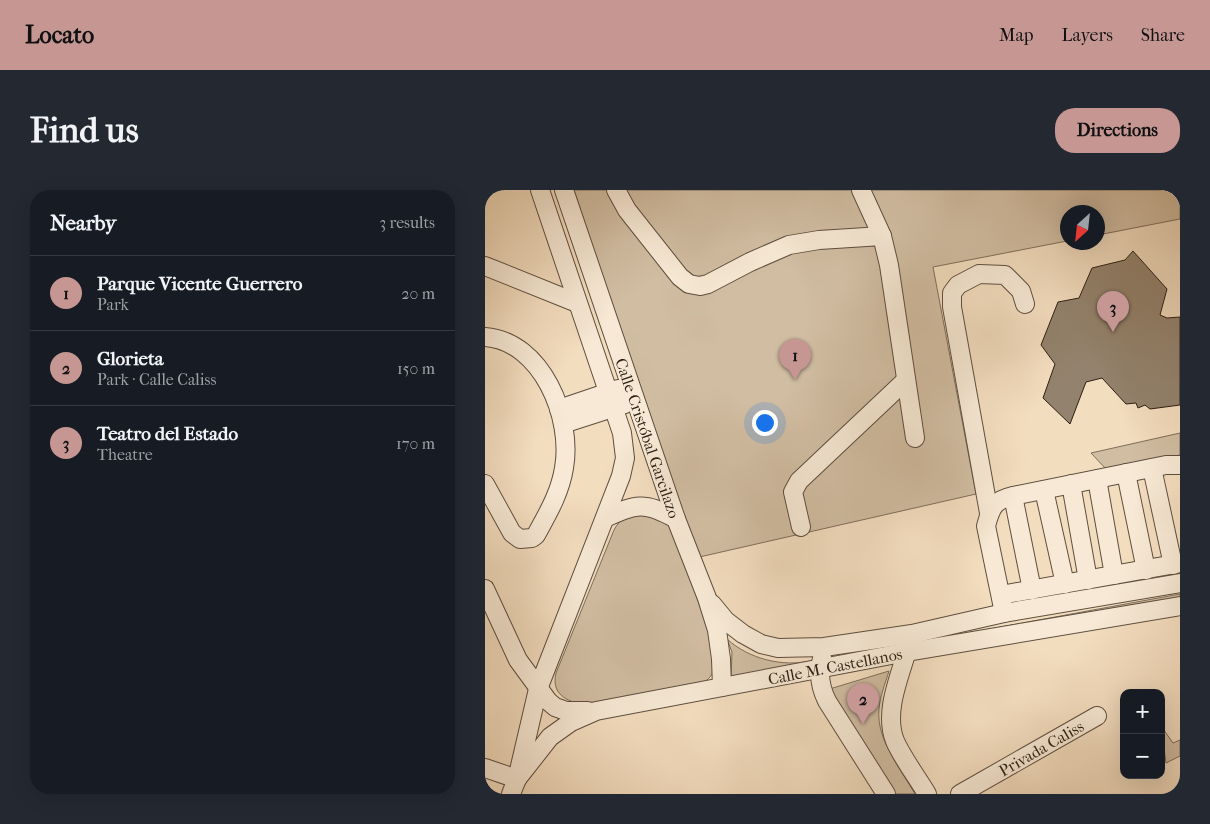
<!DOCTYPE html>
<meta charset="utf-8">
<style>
:root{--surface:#171b24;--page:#242831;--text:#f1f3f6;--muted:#9ea1a6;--line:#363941;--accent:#c59692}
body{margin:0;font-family:"IM FELL French Canon",serif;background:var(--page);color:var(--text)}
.controls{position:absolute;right:15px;bottom:15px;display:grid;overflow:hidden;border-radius:10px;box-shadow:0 5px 20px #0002}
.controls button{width:45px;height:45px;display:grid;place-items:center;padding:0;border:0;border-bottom:1px solid var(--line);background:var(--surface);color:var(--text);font:25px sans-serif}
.compass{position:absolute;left:575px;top:15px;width:45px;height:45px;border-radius:50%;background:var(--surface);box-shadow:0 5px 20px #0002;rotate:207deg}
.you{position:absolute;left:279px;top:232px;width:18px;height:18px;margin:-12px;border:4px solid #fff;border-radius:50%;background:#1a73e8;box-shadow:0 0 0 8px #1a73e833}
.badge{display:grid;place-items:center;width:32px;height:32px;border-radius:50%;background:var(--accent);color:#111;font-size:16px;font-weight:700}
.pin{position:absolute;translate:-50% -41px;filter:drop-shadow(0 1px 2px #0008)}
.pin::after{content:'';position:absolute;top:26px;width:18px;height:15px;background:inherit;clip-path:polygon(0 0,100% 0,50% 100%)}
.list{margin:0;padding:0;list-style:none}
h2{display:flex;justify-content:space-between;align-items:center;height:65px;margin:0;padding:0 20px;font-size:21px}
h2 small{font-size:16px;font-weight:400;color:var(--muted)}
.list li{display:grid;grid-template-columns:32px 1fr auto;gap:15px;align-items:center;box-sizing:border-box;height:75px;padding:0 20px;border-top:1px solid var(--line)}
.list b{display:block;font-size:19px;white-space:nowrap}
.list p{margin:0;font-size:16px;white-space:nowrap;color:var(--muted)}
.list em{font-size:16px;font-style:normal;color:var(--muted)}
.map{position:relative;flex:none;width:695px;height:604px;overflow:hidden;border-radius:20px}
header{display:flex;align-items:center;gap:30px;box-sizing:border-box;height:70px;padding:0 25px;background:var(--accent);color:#111}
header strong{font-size:24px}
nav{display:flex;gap:28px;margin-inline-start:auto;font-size:18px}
.intro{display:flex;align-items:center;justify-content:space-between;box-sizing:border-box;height:120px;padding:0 30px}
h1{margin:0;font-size:35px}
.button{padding:12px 22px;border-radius:20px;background:var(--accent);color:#111;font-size:18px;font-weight:700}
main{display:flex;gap:30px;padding:0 30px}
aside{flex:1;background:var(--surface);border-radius:20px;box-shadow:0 5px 20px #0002}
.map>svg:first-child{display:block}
.green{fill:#d1bda2;stroke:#7e6e5b}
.building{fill:#93826d;stroke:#2c1f14}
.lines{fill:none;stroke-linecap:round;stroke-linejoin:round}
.minor-casing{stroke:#5e4e3f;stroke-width:20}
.minor{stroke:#f7e9d5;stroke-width:18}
.labels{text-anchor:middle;stroke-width:4.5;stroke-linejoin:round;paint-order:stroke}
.street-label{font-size:16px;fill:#2c1f14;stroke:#f7e9d5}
</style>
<header>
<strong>Locato</strong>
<nav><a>Map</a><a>Layers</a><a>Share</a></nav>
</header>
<div class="intro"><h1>Find us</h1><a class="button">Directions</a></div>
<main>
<aside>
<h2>Nearby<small>3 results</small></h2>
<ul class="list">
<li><span class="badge">1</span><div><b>Parque Vicente Guerrero</b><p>Park</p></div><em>20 m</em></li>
<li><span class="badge">2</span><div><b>Glorieta</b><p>Park · Calle Caliss</p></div><em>150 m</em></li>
<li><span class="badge">3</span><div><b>Teatro del Estado</b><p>Theatre</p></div><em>170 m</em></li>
</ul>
</aside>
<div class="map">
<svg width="695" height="604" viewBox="0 0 695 604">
<rect width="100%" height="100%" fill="#f3ddbf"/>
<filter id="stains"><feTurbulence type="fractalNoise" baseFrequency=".004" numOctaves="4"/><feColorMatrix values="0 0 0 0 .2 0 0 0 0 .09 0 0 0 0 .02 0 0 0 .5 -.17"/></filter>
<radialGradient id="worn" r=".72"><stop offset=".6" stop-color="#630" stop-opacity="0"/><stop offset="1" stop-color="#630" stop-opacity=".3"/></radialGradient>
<g class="green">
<path d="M89,0h606v29l-82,16 -1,-23h-30v29l-134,26 43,227 -281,64z"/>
<path d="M695,243v22l-74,14 -15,-16z"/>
<path d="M150,321l32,9 8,11 39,119c0,13 3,26 -12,33l-118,22c-18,-4 -33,-11 -28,-32l58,-143c5,-9 11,-14 21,-19z"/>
<path d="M695,404v6l-261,42z"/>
<path d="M242,449c22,20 55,28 84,22v4l-80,15 1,-28z"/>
<path d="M404,481c-4,13 -9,25 -10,38 -3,31 22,60 36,85h-23l-69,-103z"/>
<path d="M676,536l12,17 7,-3v16l-14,7z"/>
</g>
<path class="building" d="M648,61l34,38 -7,26 7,3 13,-1v88l-30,4 -5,-4 -7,3 -2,-5 -10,1 -24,-26 -16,4 -16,42 -27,-26 12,-34 -14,-19 17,-43 21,-4 13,-30 33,-8z"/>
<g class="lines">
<g class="minor-casing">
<g id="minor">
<path d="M79,0l112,329 31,79 10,32 4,29 1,28"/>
<path d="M131,0l11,20 53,67 9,7 11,2 8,-2 42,-22 39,-17 30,-5 63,-4 7,29 26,173"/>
<path d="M376,0l21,46"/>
<path d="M0,76l92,37"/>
<path d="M0,147c57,4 88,81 79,131 -4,25 -16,45 -28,67l-4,3 -12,1 -8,-6 -27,-49"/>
<path d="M74,219l59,-20"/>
<path d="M78,234l62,-20"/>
<path d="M667,278l21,97"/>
<path d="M641,283l20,97"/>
<path d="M612,289l17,96"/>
<path d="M586,294l17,96"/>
<path d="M559,300l21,94"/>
<path d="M528,306l19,94"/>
<path d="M504,323l-37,-206v-14l6,-8 21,-11 26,1 16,16 4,13"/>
<path d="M120,328c31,-14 39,-17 71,1"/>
<path d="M316,337l-8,-35 6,-11 107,-101"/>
<path d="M0,399l33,71 30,41 7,6 11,4h22"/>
<path d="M516,405l179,-32"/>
<path d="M227,414l14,17 17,13 18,10 17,4 46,-1 88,-13 92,-21 176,-30"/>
<path d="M519,423l-18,-87c5,-19 8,-26 27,-30l153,-31h14"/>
<path d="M424,454c-8,30 -26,67 -14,97 8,18 22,36 32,53"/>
<path d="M337,468c-4,15 -2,29 5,43l59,93"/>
<path d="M0,578l32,11"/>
<path d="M32,589l33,-42 21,-15 25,-11 311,-59 273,-46"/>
<path d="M26,604l6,-15 21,-90 83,-213 4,-18 -3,-25 -82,-243"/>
<path d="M475,604l137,-78"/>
</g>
</g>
<use href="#minor" class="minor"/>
</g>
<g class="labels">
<g class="street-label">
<text transform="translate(163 248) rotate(71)" y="6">Calle Cristóbal Garcilazo</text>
<text transform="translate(350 476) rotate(-11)" y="6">Calle M. Castellanos</text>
<text transform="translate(556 558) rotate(-30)" y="6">Privada Caliss</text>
</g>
</g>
<rect width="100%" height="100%" filter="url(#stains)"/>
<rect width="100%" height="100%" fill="url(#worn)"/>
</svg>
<div class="controls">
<button>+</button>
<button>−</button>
</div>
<svg class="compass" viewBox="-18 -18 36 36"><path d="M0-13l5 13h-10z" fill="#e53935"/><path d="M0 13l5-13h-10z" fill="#9ea1a6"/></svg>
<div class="you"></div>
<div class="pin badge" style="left:310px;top:190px">1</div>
<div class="pin badge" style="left:378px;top:534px">2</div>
<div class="pin badge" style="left:628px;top:142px">3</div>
</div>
</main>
